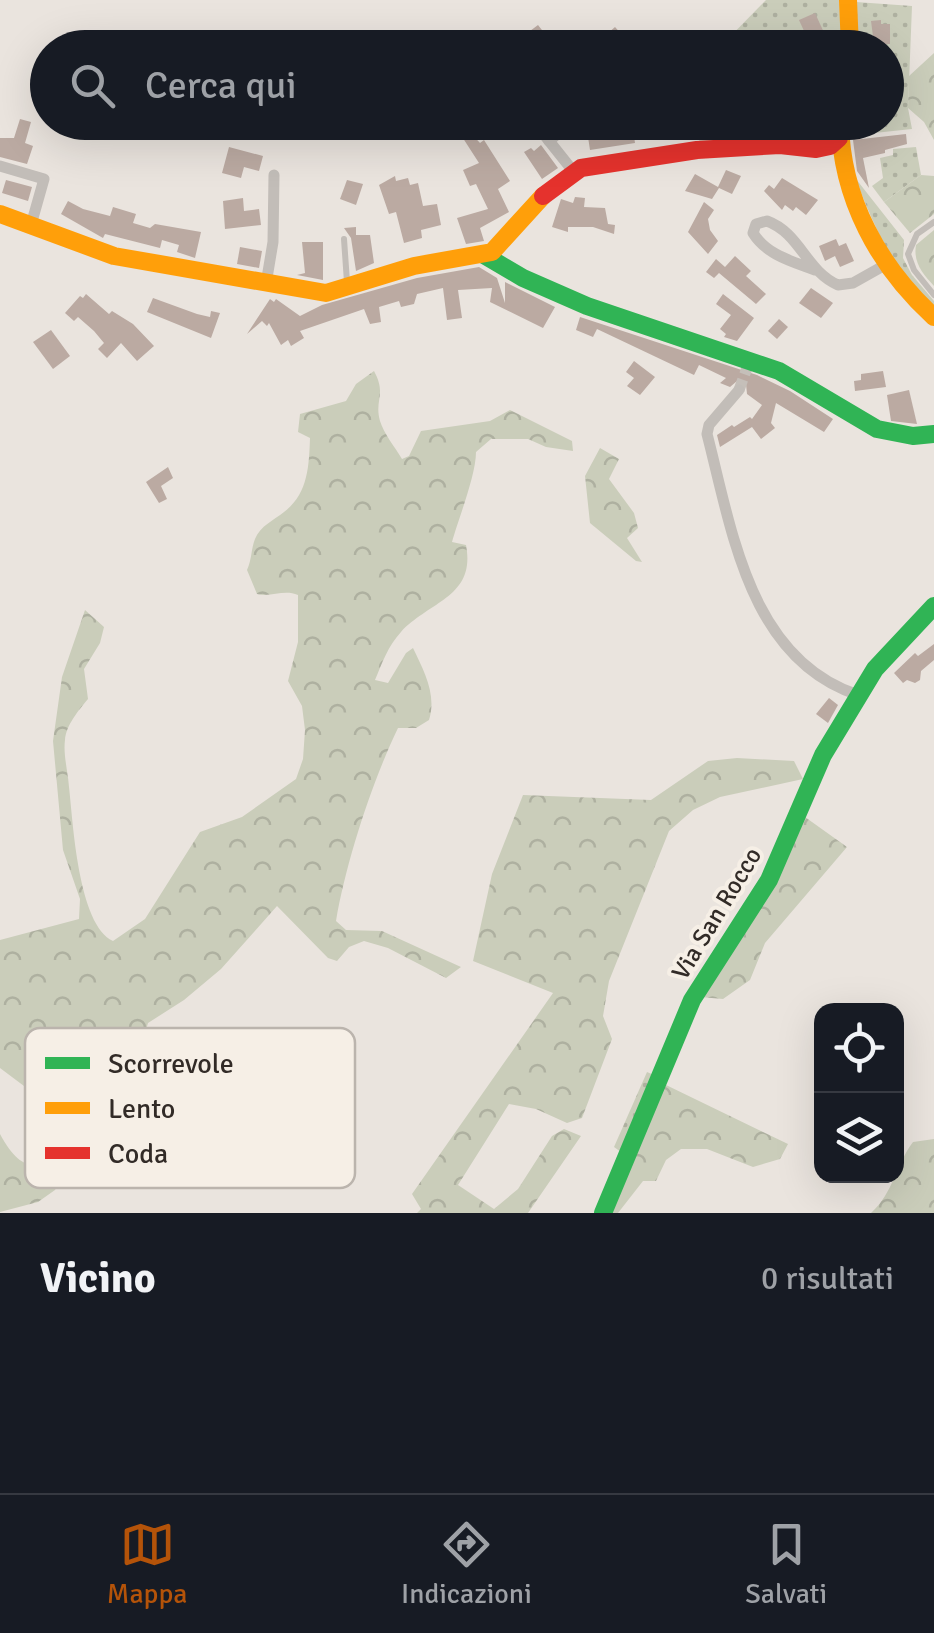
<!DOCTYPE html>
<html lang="it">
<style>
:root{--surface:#171b24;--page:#242831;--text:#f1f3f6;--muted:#9ea1a6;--line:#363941;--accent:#b45309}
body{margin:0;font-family:Signika,sans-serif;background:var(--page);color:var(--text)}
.controls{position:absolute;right:30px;bottom:30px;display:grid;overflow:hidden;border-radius:20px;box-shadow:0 10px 40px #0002}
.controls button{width:90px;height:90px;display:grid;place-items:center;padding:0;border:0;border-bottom:2px solid var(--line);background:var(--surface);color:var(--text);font:50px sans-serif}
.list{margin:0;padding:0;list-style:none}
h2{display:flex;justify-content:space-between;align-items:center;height:130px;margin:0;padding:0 40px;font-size:42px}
h2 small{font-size:32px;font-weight:400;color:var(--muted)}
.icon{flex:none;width:55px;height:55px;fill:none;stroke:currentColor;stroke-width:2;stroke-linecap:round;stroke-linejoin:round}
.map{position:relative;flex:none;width:934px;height:1213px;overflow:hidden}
.search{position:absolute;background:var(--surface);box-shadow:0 10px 40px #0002;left:30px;right:30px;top:30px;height:110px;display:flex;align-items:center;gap:25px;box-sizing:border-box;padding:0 35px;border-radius:55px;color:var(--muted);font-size:38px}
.sheet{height:280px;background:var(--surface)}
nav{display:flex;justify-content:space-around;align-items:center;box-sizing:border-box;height:140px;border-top:2px solid var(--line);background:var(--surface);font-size:28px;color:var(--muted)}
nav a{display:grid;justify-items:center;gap:5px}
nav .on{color:var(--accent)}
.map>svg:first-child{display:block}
.grass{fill:url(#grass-dots)}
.forest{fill:url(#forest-crowns)}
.building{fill:#bbaaa2}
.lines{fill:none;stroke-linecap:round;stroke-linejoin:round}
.street-tunnel{stroke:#c5bfb9;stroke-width:11;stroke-dasharray:11 5.5;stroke-linecap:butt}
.lane{stroke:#c2bdb8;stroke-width:6}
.street{stroke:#c2bdb8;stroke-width:11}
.fast{stroke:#30b455;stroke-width:18}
.slow{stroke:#ff9f0a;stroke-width:18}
.jam{stroke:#e5322d;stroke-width:18}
.labels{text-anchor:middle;stroke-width:8;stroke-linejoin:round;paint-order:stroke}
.street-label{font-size:25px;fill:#322b27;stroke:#f6efe6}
.key{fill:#f6efe6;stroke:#bbb4ad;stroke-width:2.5}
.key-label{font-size:28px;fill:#322b27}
</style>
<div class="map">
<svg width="934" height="1213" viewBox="0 0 934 1213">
<defs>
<pattern id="grass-dots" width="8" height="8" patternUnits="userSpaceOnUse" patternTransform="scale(2.5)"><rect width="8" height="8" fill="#cacdba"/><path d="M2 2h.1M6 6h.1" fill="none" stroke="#aeb0a0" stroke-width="1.8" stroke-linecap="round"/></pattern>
<pattern id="forest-crowns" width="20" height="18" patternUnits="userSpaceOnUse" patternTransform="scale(2.5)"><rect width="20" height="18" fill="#cacdba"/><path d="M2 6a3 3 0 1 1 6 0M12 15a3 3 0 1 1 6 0" fill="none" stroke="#aeb0a0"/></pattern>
</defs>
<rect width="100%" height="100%" fill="#eae4de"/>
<g class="grass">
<path d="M766,0h76l1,47 -124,1z"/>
<path d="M856,2l56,4 -4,102 4,21 -66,7 2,-13 38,-1v-74l-29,-1z"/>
<path d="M691,123h128l-27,13 -91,8z"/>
<path d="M916,147l5,28 -37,27 -12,-16 11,-8 -3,-20 13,-3v-6z"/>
<path d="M856,179l48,61 -1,18 9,17 22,26v5c-40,-35 -60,-78 -78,-127z"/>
<path d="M647,1072l7,3 -33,77 -7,-5z"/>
</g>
<g class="forest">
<path d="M934,53v87l-10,-18 -16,-14 1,-32z"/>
<path d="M921,175l13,1v38l-24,19 -26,-31z"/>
<path d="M934,230v56c-11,-12 -21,-23 -18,-41z"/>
<path d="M374,371c13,24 0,28 6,50 4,13 15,26 22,38l7,-3 12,-25 69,-10 20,-11 62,31 1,10 -27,-4 -18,-8h-37l-15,13c0,23 -17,65 -24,90l14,3c10,52 -36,56 -65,87 -13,14 -19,31 -26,48l13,3 18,-30 7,-5c11,23 24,47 16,72l-13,8h-18c-26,54 -52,134 -62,193l10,9 36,1 79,36 -15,11 -58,-30 -24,-7 -15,6 -12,14 -9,-3 -51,-52 -56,63 -37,31 -36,23 -5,17 17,33 -5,13 -102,15 -25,-12 -28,-21v-128l79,-21 1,-20 -17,-49 -10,-109 9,-64 23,-67 19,17 -4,16 -16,26 4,30c-9,11 -22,26 -23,41 -2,14 3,32 4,47 4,35 9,138 44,154l32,-22 55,-87 42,-15 54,-38 7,-20 2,-29 -3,-24 -14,-25 10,-39v-47c-15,-6 -27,3 -41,-1l-10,-24c5,-11 4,-21 8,-31 5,-13 19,-19 29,-27 24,-18 25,-46 26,-74l-12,-6 2,-18 46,-13 10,-17z"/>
<path d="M600,448l19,11 -10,20 25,34 4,15 -11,10 15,24 -6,-1 -46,-38 -5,-47z"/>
<path d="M737,758l57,3 9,18 -83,18 -27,13 -24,21 -60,150 -6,35 9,23 -30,79 -15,5 -31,-14 -27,-5 -51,81 36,24 24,-20 34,-53 12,-7 17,7 -53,77h-111l4,-4 -9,-15 141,-201 -80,-32 19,-87 31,-79 128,5 57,-39z"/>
<path d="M805,817l42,30 -82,96 -15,37 -27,19 -23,-2c39,-58 80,-114 105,-180z"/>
<path d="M664,1084l124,60 -8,15 -27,8 -46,-18h-26l-15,11 -10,21h-13l-25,32h-10z"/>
<path d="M0,1134c33,62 54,12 101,9l-6,12 -29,17 -11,18 -17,12 -38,10z"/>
<path d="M934,1139v74h-63c23,-21 24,-47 42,-71z"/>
</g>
<g class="building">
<path d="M815,13l11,24 -16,7 -11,-24z"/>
<path d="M881,20v4h9v20h-16l-3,-23z"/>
<path d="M538,25l11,14 -4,3 4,6h-25l-6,-8z"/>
<path d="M615,27l9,10 -7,6 3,5h-29z"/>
<path d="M20,119l11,3 -6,21 8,3 -6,18 -27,-7v-19h14z"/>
<path d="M629,126v4l4,-1 2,14 -45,7 -2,-13z"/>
<path d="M466,128l14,15 4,-3 26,41 -12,8 11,23 -29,16 4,13 -18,3 -9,-26 31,-9 -12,-25 -6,2 -7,-16 16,-7 -20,-31z"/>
<path d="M906,134l1,10 -22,6v3l-22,5 6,30 -12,-17 -4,-31z"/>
<path d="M541,145l17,23 -16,11 -18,-27 7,-4 3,3z"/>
<path d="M229,147l34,9 -4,15 -15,-4 -3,11 -19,-5z"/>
<path d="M726,170l15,6 -9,18 -13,-6 -7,11 -27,-8 10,-17 23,13z"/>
<path d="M395,176l1,5 12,-3 2,7 8,-2 5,23 14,-2 4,21 -20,5 1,8 -18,5 -8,-31 -7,2 -10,-29z"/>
<path d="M782,178l36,22 -12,15 -10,-8 -3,4 -8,-6 -3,5 -18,-19 5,-6 5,4z"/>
<path d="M6,180l26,7 -4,14 -26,-8z"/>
<path d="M347,180l16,4 -7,21 -16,-6z"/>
<path d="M575,197l10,1 -1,9 21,1 3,16 7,1 -1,9 -21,-7h-25v5l-16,-5 9,-28 12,4z"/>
<path d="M243,198l1,13 15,-2 2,16 -36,4 -2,-28z"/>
<path d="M68,201l15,8 27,7 3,-9 23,7 -3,9 17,5 5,-4 46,8 -6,26 -18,-6 2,-7 -17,-5 -2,8 -55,-14 -2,4 -42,-24z"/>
<path d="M704,202l10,8 -6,9 2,11 8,11 -10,13 -20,-22z"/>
<path d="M356,227v8h14l4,28 -18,8 -5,-33 -7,-10z"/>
<path d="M836,239l3,7 7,-3 8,18 -14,6 -5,-11 -10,5 -6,-15z"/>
<path d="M302,242h21v38l-26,-5 8,-2z"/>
<path d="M240,247l22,4 -3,17 -22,-4z"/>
<path d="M735,256l16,15 -5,5 20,18 -10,10 -37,-31 -5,5 -8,-6 10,-13 9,8z"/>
<path d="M479,267l18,11 8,25v-21l50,25 -12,21 -53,-26 2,-14 -34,2 4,28 -15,2 -4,-32 -26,6 -3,10 -13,3 -2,-6 -20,6 2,15 -11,2 -6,-15 -64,22 4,7 -13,8 -3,-6 -7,5 -12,-22 -2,3 -5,-5 -15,13 23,-35 4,3 2,-3 24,17 22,-11 95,-27z"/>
<path d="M811,288l22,15 -12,15 -22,-15z"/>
<path d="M86,294l23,20 3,-3 21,13 21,22 -17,15 -16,-18 -14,15 -9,-9 6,-6 -10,-12 -16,-14 -4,4 -9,-8 15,-17 3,2z"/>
<path d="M723,294l31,24 -17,23 -13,-4 2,-3 -6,-5 11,-14 -15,-11z"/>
<path d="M153,298l44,16 13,3 1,-6 9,2 -9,25 -64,-26z"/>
<path d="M580,317l177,58 33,16 43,28 -9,13 -48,-29 -5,20 4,5 -14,11 -9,-12 -32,20 -3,-12 15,-10 2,2 16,-10 2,2 10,-14 -15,-11 -1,-10 -9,-3 -7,6 -10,-4 6,-5 -27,-13 -5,10 -97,-46 -4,8 -17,-7z"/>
<path d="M779,319l9,8 -11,12 -9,-8z"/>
<path d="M51,330l19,26 -17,13 -20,-27z"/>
<path d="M634,361l21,16 -15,18 -13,-9 7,-8 -8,-6z"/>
<path d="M883,371l3,16 -31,4 -1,-10 7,-1v-6z"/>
<path d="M909,390l8,34 -26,-3 -4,-26z"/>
<path d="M168,467l5,11 -12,8 6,13 -8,4 -13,-21z"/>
<path d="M934,644v16l-13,11 -1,9 -5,3 -8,-3 -4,3 -9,-10 21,-20 3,3z"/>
<path d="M829,698l9,7 -10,18 -12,-9z"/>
</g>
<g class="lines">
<path class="street-tunnel" d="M739,390l8,-22"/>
<g class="lane">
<path d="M934,222l-17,12 -9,20 6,16 20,25"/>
<path d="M344,239l3,43"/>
</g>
<g class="street">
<path d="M460,44l6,4"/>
<path d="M643,48l4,-4"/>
<path d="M534,122l39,49"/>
<path d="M763,122l8,23"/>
<path d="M549,141l23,-19"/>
<path d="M0,166l44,13 -13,46"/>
<path d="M815,270c-24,-9 -48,-15 -62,-37l3,-9 11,-3c33,12 39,50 71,64l15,-2 32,-18"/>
<path d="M266,284l7,-42 1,-67"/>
<path d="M739,390l-30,35 -2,9c25,96 42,225 151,261"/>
</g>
<g class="fast">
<path d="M816,135l16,-13"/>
<path d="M484,255l39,23 64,28 192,65 98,58 36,7 21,-2"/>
<path d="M603,1213l89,-213 77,-120 54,-125 52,-86 59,-63"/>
</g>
<g class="slow">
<path d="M848,0l2,48"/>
<path d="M840,122c1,76 39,145 94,195"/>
<path d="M0,214l114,42 212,37 88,-27 78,-14 51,-56"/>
</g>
<path class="jam" d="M543,196l38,-28 116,-18 83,-5 36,4 14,-3 9,-8"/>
</g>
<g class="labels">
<g class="street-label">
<text transform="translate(716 913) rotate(-59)" y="9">Via San Rocco</text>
</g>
</g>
<rect x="25" y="1028" width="330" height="160" rx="15" class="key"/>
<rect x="45" y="1057" width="45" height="12" fill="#30b455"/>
<rect x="45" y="1102" width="45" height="12" fill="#ff9f0a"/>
<rect x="45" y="1147" width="45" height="12" fill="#e5322d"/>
<g class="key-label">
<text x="108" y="1073">Scorrevole</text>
<text x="108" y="1118">Lento</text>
<text x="108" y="1163">Coda</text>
</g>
</svg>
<div class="controls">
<button><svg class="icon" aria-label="locate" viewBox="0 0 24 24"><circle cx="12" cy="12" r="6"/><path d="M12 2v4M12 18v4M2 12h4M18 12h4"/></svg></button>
<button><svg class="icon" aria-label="layers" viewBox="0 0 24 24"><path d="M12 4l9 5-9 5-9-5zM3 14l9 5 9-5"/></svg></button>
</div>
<div class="search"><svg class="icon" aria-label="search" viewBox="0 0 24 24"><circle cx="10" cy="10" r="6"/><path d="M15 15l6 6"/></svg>Cerca qui</div>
</div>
<section class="sheet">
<h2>Vicino<small>0 risultati</small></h2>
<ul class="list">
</ul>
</section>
<nav>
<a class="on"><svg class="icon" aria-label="map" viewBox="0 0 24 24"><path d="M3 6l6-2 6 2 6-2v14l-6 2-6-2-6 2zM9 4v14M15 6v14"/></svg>Mappa</a>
<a><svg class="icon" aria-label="directions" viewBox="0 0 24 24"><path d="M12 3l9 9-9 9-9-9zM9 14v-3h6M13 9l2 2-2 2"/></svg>Indicazioni</a>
<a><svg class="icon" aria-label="saved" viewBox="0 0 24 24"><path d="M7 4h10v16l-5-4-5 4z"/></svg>Salvati</a>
</nav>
